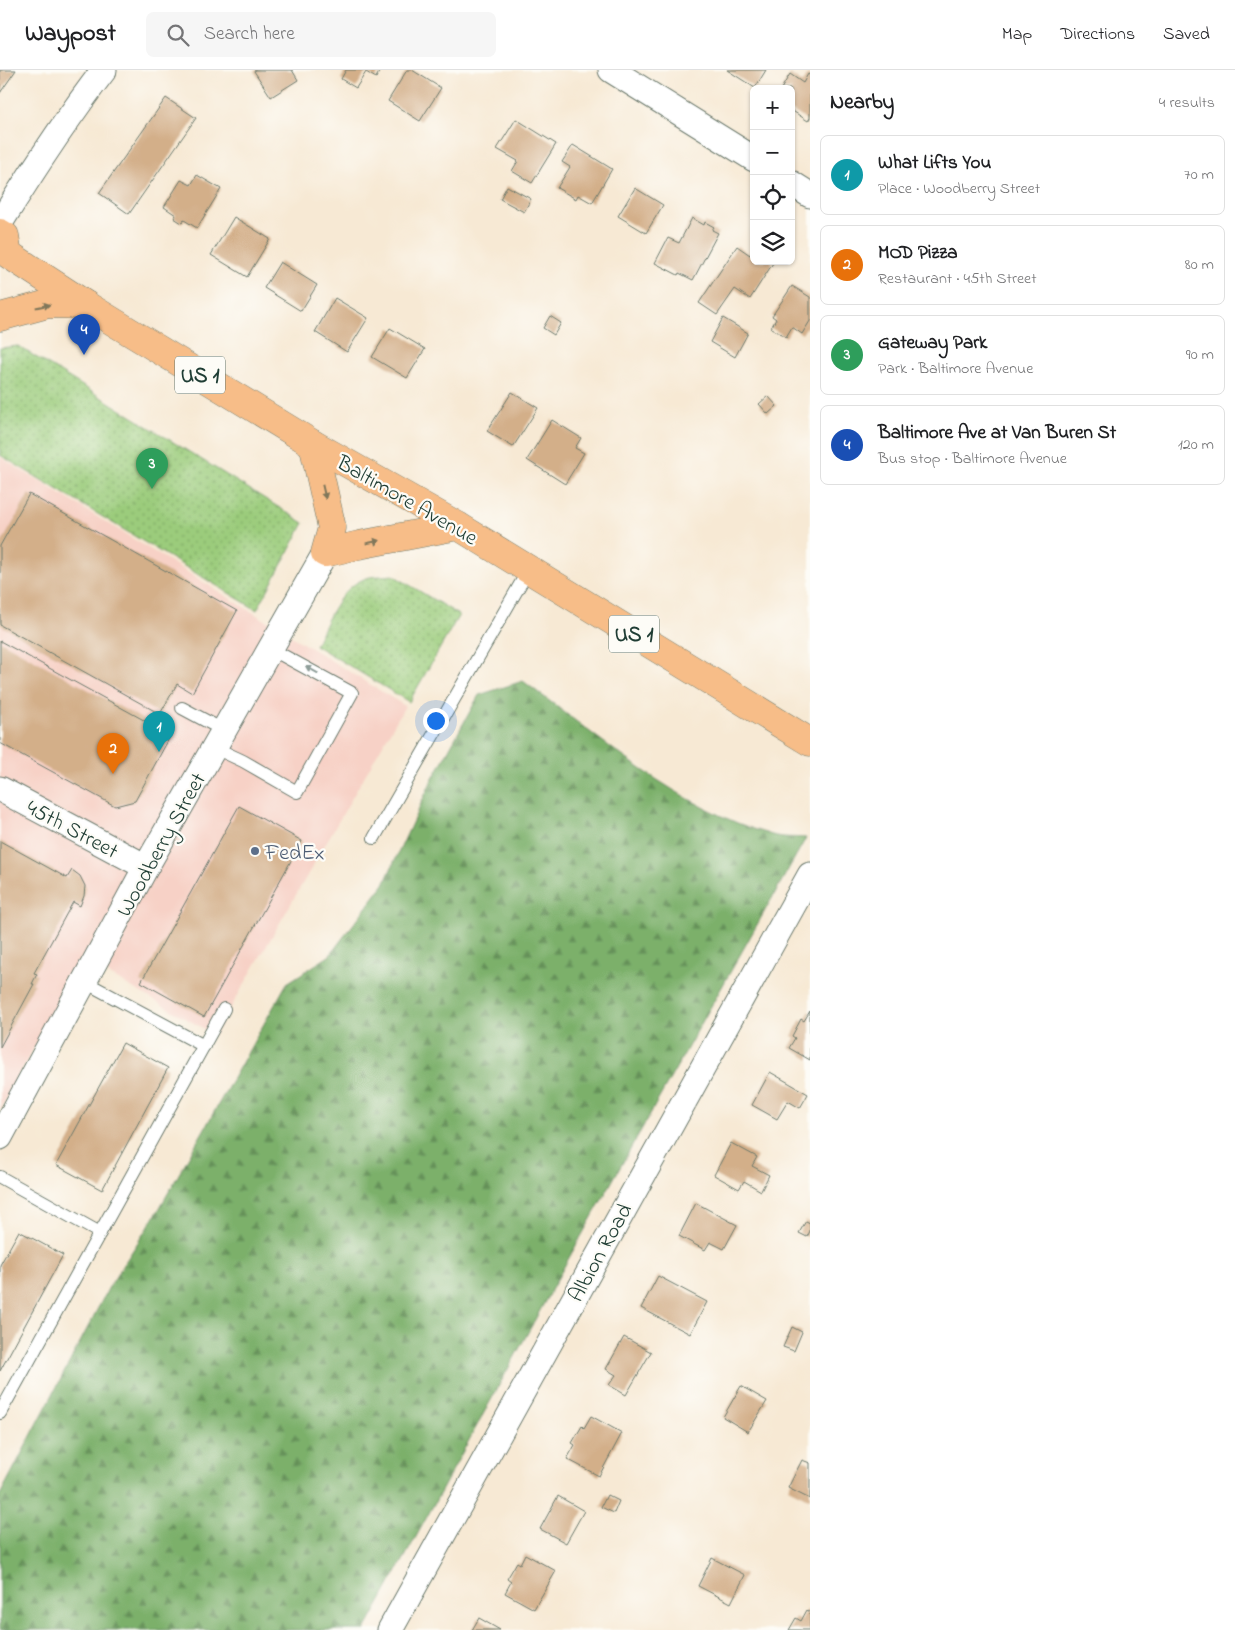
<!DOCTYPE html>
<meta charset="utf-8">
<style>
:root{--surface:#fff;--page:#f6f6f6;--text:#202124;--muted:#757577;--line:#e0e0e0;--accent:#0f766e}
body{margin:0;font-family:"Indie Flower",sans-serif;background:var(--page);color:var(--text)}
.controls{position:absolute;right:15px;top:15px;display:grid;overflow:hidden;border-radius:8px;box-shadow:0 1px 4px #0004}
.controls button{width:45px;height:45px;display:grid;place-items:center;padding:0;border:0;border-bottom:1px solid var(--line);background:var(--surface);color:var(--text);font:25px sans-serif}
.you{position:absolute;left:435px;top:650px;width:18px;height:18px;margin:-12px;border:4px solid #fff;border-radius:50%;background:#1a73e8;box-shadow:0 0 0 8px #1a73e833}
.badge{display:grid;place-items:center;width:32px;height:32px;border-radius:50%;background:var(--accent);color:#fff;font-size:16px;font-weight:700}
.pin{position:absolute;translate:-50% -41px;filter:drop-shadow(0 1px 2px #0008)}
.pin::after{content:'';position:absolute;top:26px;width:18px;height:15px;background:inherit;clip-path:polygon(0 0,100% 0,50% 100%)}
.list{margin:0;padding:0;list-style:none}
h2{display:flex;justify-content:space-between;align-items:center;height:65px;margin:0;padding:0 20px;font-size:21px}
h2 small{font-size:16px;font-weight:400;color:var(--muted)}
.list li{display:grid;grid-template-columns:32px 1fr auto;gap:15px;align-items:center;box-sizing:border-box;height:80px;margin:0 10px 10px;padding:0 10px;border:1px solid var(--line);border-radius:8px}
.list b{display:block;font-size:19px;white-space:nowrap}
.list p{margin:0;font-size:16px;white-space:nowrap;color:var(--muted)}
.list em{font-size:16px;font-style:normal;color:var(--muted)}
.icon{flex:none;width:28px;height:28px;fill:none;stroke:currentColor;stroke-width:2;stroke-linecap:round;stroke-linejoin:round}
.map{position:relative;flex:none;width:810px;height:1560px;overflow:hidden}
header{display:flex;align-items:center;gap:30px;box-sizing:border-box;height:70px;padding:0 25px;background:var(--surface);border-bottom:1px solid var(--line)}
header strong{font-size:24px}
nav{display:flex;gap:28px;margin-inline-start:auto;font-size:18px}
.search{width:350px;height:45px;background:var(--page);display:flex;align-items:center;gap:12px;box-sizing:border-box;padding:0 18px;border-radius:8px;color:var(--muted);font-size:19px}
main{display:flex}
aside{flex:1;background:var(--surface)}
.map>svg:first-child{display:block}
.built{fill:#f7d1c6}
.forest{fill:url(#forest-firs);stroke:#4e7650}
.park{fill:url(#park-dots);stroke:#5d8458}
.building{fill:#d3af89}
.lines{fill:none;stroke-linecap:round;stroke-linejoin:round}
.service-casing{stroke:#6b796c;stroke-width:14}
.minor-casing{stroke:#6b796c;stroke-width:27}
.primary-casing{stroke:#6b796c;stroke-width:29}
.service{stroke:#fff;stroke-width:12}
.minor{stroke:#fff;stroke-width:25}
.primary{stroke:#f7bd88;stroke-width:28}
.oneway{fill:#80775a}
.oneway2{fill:#8f9e9a}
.service-dot{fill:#5c6f8a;stroke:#fdfcf7;stroke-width:2}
.labels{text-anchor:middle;stroke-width:4.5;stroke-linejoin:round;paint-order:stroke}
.shield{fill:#fdfcf7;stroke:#62766e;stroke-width:1}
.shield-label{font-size:21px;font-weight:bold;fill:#1f3d34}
.street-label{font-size:22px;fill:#1f3d34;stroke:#fdfcf7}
.service-label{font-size:22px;fill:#4e5e75;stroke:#fdfcf7;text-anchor:start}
</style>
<header>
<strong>Waypost</strong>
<div class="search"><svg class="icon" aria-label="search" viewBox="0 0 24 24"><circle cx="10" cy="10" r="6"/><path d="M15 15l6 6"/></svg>Search here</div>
<nav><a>Map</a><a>Directions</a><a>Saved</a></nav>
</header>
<main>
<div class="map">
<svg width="810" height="1560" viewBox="0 0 810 1560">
<defs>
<pattern id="forest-firs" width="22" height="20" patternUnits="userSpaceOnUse" patternTransform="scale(1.25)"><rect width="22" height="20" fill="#7cb06b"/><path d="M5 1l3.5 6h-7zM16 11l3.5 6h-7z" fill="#659059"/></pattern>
<pattern id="park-dots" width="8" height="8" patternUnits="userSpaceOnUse" patternTransform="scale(1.25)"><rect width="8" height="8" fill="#9bcc7b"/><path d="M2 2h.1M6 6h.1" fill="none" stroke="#7ea766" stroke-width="1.8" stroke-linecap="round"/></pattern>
</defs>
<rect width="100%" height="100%" fill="#fdfcf7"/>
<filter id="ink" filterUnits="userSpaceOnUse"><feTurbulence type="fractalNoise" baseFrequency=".02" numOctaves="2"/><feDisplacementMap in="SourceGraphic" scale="10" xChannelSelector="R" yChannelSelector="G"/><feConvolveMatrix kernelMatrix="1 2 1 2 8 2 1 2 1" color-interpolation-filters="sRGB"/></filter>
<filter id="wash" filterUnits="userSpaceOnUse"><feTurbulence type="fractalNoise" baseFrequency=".0096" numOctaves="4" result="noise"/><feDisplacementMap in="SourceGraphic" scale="20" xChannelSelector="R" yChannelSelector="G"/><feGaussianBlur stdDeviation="1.12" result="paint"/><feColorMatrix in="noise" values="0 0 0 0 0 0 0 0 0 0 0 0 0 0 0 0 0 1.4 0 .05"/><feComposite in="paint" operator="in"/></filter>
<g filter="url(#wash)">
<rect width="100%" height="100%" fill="#f7e9d4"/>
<path class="built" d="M0,387l405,249 -190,329 -133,-76 -82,151z"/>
<path class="forest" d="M523,611c76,56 157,128 249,154 10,3 23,2 34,3l-241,427 -200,365h-365v-135l109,-208 49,-76 129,-228 42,-27 55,-72 46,-100 49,-89z"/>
<g class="park">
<path d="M18,276l286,177 -47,87 -257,-155v-107z"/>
<path d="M393,505l66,40 -50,87 -94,-57c12,-23 25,-61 55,-68 7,-1 16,-1 23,-2z"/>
</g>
<g id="blocks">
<g class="building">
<path d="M0,0h16l-16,23z"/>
<path d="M256,0h36l6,10 -27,17 -17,-26z"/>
<path d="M346,0h34l-4,8 -10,-6 -10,16 -15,-9z"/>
<path d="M407,0h5l29,18 -21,33 -32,-20z"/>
<path d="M727,0h39l-11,18z"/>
<path d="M790,4l13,9 5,-9 2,1v43l-2,3 -17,-11v-21h-10z"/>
<path d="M166,28l30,20 -67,96 -30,-21z"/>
<path d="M516,49l40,25 -24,39 -20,-12 6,-10 -21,-12z"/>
<path d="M573,75l39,24 -20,34 -14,-8 -2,4 -19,-11 13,-21 -8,-5z"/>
<path d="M197,105l24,14 -24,39 -13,-8 -2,3 -8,-5 2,-3 -12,-8 17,-27 10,5z"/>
<path d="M507,116l24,13 -7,13 -24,-13z"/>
<path d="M635,118l28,17 -17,28 -28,-17z"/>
<path d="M234,147l36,22 -23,38 -36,-22z"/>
<path d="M692,148l12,7 1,-3 9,5 -2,3 6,3 -25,47 -14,-7 -1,2 -23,-12 13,-25 11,5z"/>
<path d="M737,176l13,9 4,-5v11h16l3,2 -23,36 -15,-10 -18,26 -18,-12z"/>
<path d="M280,192l37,23 -16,26 -37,-23z"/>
<path d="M792,216l18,11v24l-8,13 -10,-7 -6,10 -15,-9 5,-9 -4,-3z"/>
<path d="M335,228l33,20 -21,34 -32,-20z"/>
<path d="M550,246l11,7 -7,12 -11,-7z"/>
<path d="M723,248l25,15 -13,24 -25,-15z"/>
<path d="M390,258l35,21 -18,29 -35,-21z"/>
<path d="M512,322l26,16 -25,39 -26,-16z"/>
<path d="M768,326l9,10 -9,8 -9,-10z"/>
<path d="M552,350l29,18 -6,10 9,5 -19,31 -38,-24z"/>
<path d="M29,424l208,117 -45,82 -15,-9 -17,30 -160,-89v-79z"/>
<path d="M0,571l171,94 -36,66 -20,5 -115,-63z"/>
<path d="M239,736l63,35 -98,176 -63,-35z"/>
<path d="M0,771l67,37 5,-8 8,6 5,10 -1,10 -4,10 -7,-4 -39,71 3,1 -5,10h2l-34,63z"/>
<path d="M810,941v49l-21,-12 6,-10 -3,-2 9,-17 3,2z"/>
<path d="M123,973l45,25 -66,122 -46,-25z"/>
<path d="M770,1002l38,22 -8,14 -12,-7 -11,18 -25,-14z"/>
<path d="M731,1073l26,14 -5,9 17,9 -8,16 -17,-10 -5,8 -25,-14z"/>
<path d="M696,1133l41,22 -13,24 -14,-7 -5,8 -26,-14z"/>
<path d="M806,1151l4,2v8l-3,6 -8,-4z"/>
<path d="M19,1161l44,24 -63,116v-106z"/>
<path d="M658,1206l49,26 -17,32 -49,-26z"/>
<path d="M792,1257l10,5 -8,19 -11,-4z"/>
<path d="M624,1267l27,15 -25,43 -17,-10 7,-10 -10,-6z"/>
<path d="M741,1316l26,15 -19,31 -25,-15z"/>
<path d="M591,1346l31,17 -23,43 -32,-17 8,-14 -3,-2 10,-17 2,2z"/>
<path d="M802,1390l8,3v36l-22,-11z"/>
<path d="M607,1425l12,6 -5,12 -13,-6z"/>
<path d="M558,1426l26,15 -18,32 -26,-14z"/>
<path d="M525,1484l31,17 -22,38 -29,-16 6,-11 -4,-3 10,-17 3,2z"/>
<path d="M712,1488l33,17 -14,28 -33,-17z"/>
<path d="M807,1540l3,2v18h-21l7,-12 5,3z"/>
<path d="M479,1548l21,12h-28z"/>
</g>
</g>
</g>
<g filter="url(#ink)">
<use href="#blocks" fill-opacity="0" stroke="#6b796c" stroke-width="1"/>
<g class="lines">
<g class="service-casing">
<g id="service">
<path d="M182,638l41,22"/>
<path d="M213,677l30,14 54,31 55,-99 -81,-44"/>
<path d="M374,768l155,-269"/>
<path d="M85,912l119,64"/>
<path d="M0,1107l100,56"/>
<path d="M0,1343l224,-404"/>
</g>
</g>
<g class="minor-casing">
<g id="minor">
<path d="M611,0l143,89"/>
<path d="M791,113l19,12"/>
<path d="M0,153c33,-53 66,-104 104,-153"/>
<path d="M0,719l146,78"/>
<path d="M0,1067l146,-270 179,-314"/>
<path d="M390,1560l420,-755"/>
</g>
</g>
<g class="primary-casing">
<g id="primary">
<path d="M0,163l5,3 3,18 78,51 227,139 145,82 352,216"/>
<path d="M0,247l48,-13 38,1"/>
<path d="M313,374l19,84 -7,25 34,-8 99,-19"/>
</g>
</g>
<use href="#service" class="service"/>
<use href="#minor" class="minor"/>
<use href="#primary" class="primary"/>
</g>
<defs><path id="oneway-solid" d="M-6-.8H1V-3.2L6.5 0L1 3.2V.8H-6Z" transform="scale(1.25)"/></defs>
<g class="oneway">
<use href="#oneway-solid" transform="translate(43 236) rotate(-12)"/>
<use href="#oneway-solid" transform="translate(324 422) rotate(77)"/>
<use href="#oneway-solid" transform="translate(373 472) rotate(-11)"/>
</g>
<use class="oneway2" href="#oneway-solid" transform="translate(312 600) rotate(-151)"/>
</g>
<circle class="service-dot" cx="255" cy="781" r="5"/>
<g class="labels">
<g class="shield">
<rect x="175" y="286.5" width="50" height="37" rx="4"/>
<rect x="609" y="545.5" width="50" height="37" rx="4"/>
</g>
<g class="shield-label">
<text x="200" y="312">US 1</text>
<text x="634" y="571">US 1</text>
</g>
<g class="street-label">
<text transform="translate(408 429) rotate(30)" y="8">Baltimore Avenue</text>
<text transform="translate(73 758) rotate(28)" y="8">45th Street</text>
<text transform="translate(160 774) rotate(-61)" y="8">Woodberry Street</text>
<text transform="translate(599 1182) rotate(-61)" y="8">Albion Road</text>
</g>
<g class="service-label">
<text x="265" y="789">FedEx</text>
</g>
</g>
</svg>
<div class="controls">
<button>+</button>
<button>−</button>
<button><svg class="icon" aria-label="locate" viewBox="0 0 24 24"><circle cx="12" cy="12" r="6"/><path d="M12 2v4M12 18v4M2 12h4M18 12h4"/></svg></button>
<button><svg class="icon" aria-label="layers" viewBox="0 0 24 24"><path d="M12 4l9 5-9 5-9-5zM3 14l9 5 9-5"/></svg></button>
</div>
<div class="you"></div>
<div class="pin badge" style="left:159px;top:682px;background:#0f9aa8">1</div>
<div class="pin badge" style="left:113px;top:704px;background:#e8710a">2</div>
<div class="pin badge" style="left:152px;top:419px;background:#2e9e5b">3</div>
<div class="pin badge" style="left:84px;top:285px;background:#1a4fb4">4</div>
</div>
<aside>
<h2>Nearby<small>4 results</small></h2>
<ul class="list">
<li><span class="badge" style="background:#0f9aa8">1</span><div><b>What Lifts You</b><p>Place · Woodberry Street</p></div><em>70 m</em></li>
<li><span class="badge" style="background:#e8710a">2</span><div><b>MOD Pizza</b><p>Restaurant · 45th Street</p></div><em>80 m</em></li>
<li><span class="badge" style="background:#2e9e5b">3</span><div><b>Gateway Park</b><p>Park · Baltimore Avenue</p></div><em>90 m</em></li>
<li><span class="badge" style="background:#1a4fb4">4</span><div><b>Baltimore Ave at Van Buren St</b><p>Bus stop · Baltimore Avenue</p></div><em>120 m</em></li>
</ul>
</aside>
</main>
